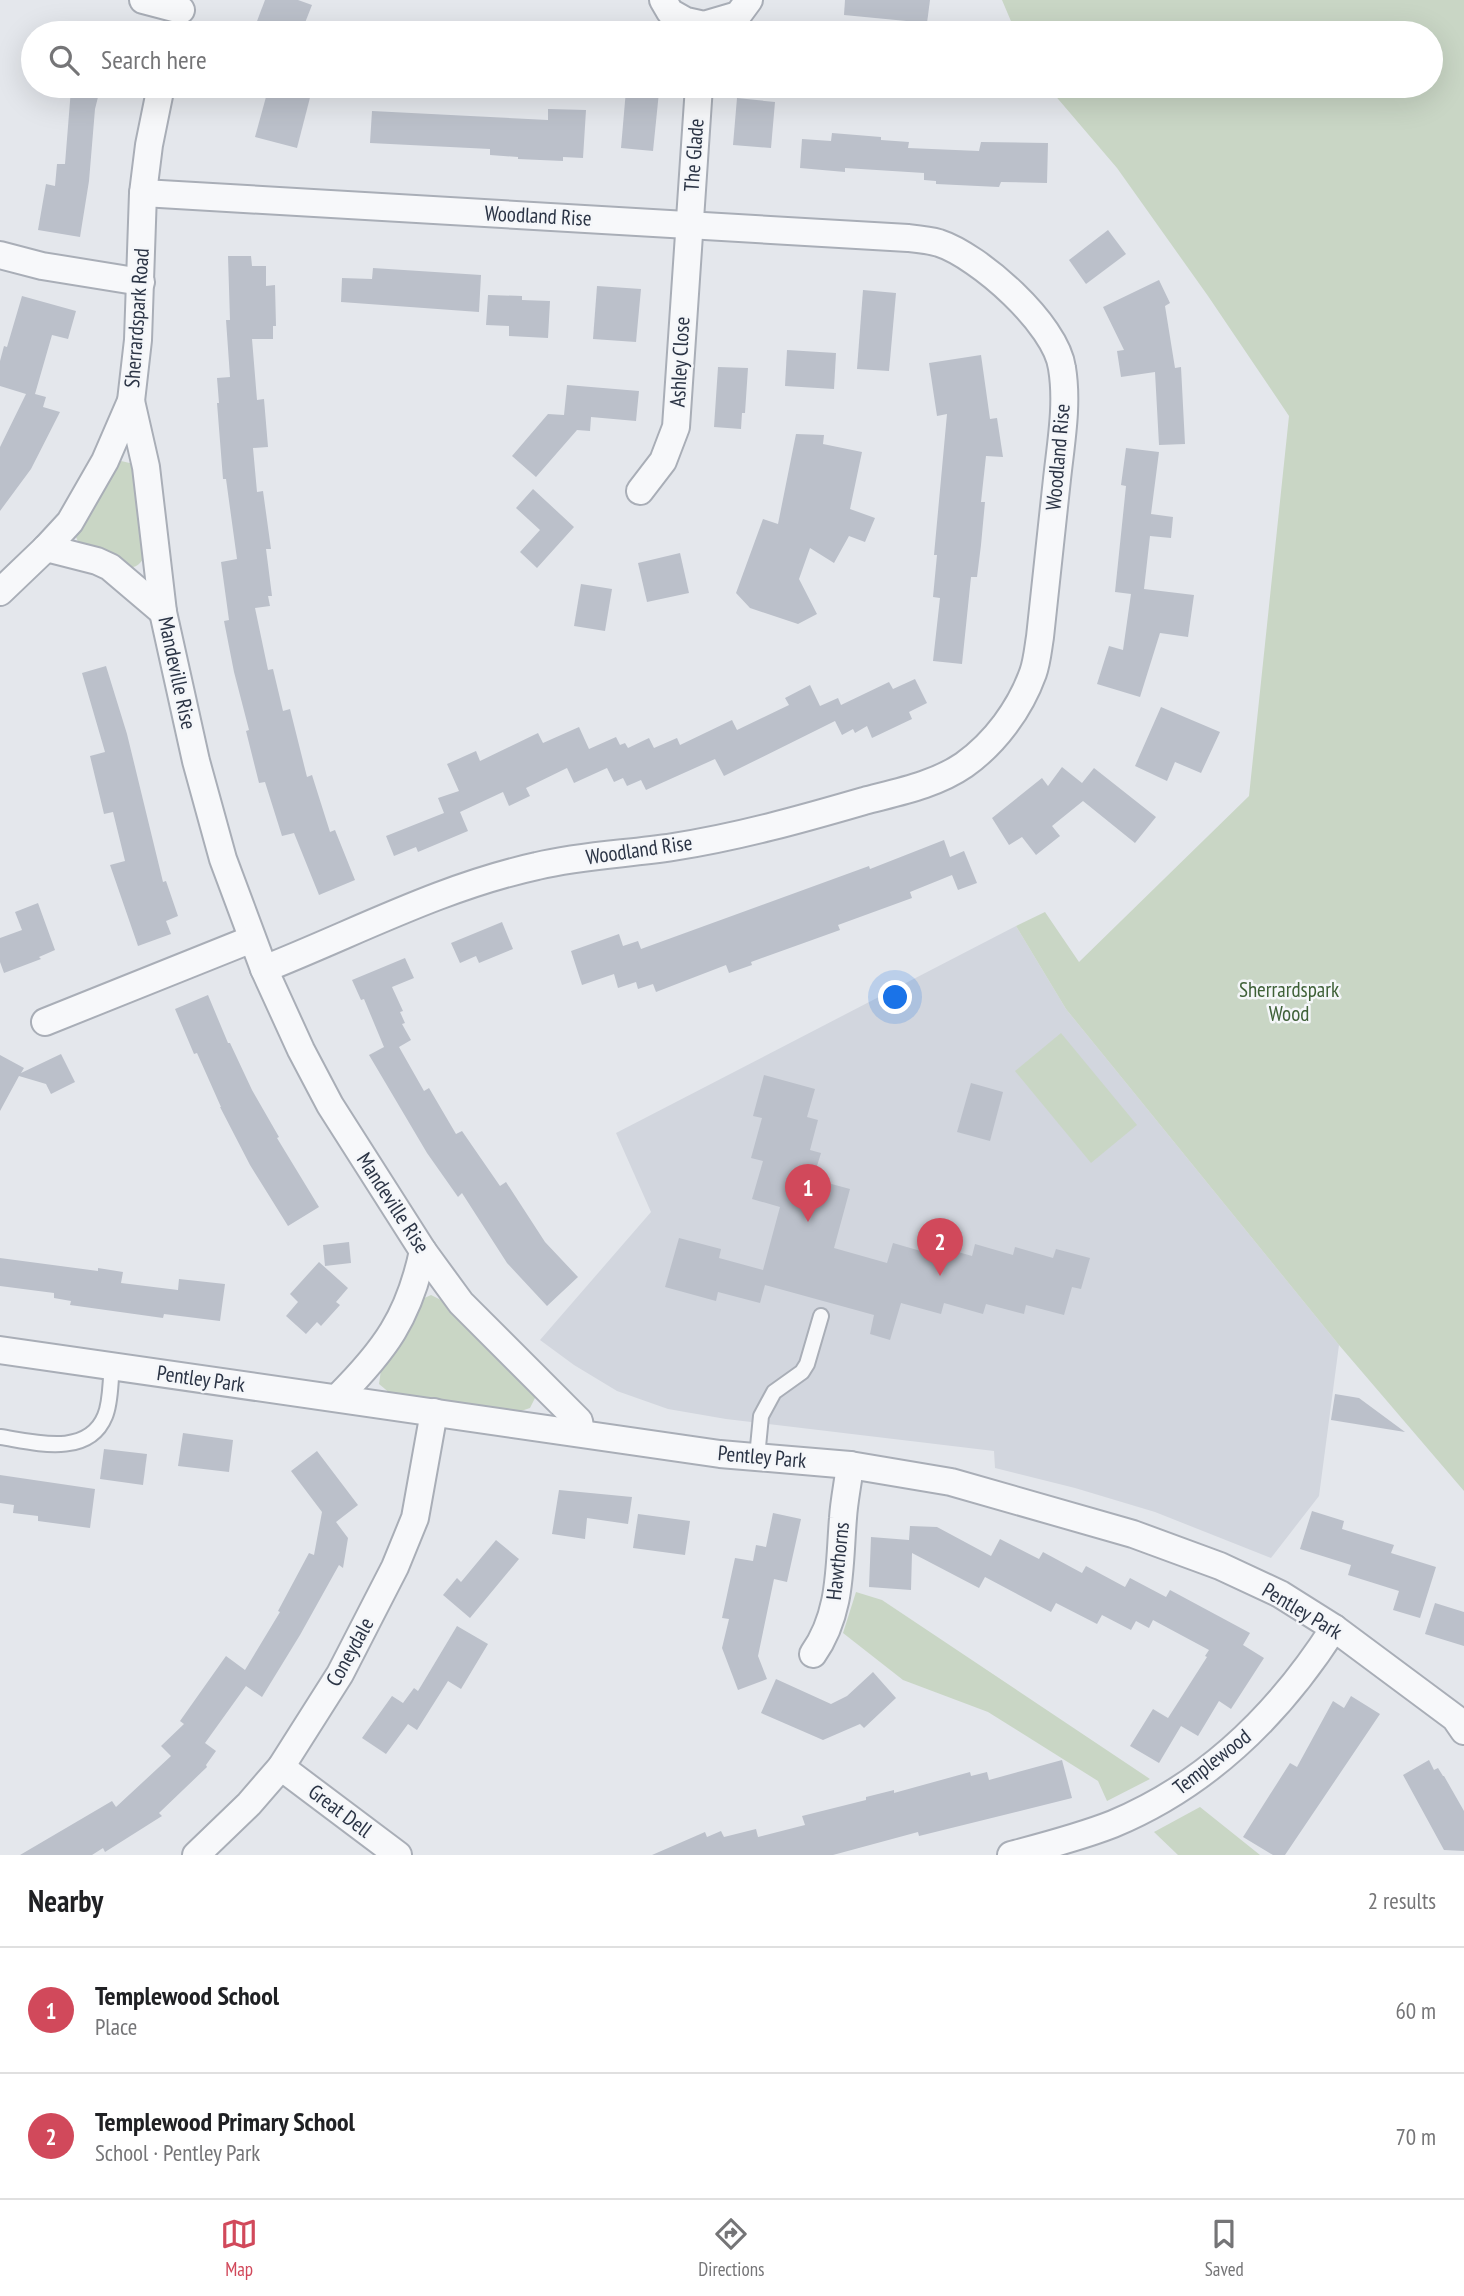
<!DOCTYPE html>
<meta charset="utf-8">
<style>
:root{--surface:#fff;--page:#f2f2f2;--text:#202124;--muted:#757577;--line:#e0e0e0;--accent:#d1495b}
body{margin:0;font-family:"PT Sans Narrow",sans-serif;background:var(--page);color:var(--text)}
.you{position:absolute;left:896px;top:998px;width:24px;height:24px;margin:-18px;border:5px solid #fff;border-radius:50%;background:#1a73e8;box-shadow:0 0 0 10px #1a73e833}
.badge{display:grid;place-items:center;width:46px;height:46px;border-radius:50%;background:var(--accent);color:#fff;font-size:23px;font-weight:700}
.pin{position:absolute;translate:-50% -58px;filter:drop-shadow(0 2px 4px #0008)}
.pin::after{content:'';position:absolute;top:37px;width:24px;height:21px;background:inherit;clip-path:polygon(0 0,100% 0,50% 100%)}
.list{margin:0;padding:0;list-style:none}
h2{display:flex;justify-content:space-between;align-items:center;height:91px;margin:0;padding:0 28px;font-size:30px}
h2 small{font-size:23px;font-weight:400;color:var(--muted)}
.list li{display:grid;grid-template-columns:46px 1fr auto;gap:21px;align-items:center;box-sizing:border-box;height:126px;padding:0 28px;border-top:2px solid var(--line)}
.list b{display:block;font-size:26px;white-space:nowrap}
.list p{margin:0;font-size:23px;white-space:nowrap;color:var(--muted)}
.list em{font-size:23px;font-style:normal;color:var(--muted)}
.icon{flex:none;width:38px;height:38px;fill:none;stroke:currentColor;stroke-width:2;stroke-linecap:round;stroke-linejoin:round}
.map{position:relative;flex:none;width:1464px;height:1855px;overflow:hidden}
.search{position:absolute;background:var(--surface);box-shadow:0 7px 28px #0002;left:21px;right:21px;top:21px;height:77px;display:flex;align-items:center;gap:18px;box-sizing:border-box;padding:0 24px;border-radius:38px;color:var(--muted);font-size:26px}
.sheet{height:343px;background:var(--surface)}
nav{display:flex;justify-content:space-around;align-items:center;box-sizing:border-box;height:98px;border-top:2px solid var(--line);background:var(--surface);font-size:19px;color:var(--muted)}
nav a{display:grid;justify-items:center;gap:4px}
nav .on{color:var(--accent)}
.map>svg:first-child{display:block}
.built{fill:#d2d6de}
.green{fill:#c9d6c5}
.building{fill:#bbc0ca}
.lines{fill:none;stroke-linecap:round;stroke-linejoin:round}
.service-casing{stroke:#a9aeb7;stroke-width:18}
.minor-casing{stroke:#a9aeb7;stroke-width:30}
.service{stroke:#f7f8fa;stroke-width:14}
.minor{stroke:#f7f8fa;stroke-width:26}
.labels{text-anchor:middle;stroke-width:5;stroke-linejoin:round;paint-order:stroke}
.street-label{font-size:21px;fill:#2b3445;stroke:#f4f6f9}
.park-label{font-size:21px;fill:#3f6138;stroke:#f4f6f9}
</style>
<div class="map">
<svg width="1464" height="1855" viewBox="0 0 1464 1855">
<rect width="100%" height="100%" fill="#e4e7ec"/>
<path class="built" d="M1016,926l50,83 273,336 -20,151 -48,62 -116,-46 -80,-24 -80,-20 -1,-17 -268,-32 -58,-10 -51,-18 -43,-26 -34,-25 111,-128 -35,-79z"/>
<g class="green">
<path d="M1002,0h462v1491l-125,-146 -273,-336 -50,-83 29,-14 34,50 170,-166 40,-380 -81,-120 -91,-128 -70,-82h384v-53h-415z"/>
<path d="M121,461l13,3 12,92c-4,4 -7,10 -13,11 -12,2 -42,-17 -54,-23l-3,-7 2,-10 36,-61z"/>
<path d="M1061,1033l76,92 -46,38 -76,-92z"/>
<path d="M431,1295l10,5 95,96 -6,12 -9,3 -130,-17 -12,-10 2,-14 39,-70z"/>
<path d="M856,1592l26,8 268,179 -43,22 -9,-20 -110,-69 -85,-32 -60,-47z"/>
<path d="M1200,1807l60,48h-82l-24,-23z"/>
</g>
<g class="building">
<path d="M265,0h33l14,5 -11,28h-35l-12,-4z"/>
<path d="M845,0h85l-3,23 -83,-8z"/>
<path d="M269,86h44l-16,62 -42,-11z"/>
<path d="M71,89l27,8 -3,12 -6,72 -9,56 -42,-7 8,-46 9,2 2,-22h8z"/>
<path d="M626,90l33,2 -6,59 -32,-3z"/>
<path d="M737,98l38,4 -4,46 -38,-3z"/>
<path d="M548,109l38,1 -3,48 -20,-1v4l-45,-2v-2l-28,-2v-6l-120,-6 2,-32 176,9z"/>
<path d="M832,133l49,4v3l28,2 -1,6 71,3 2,-9 67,1 -1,40 -46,-1 -2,5 -63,-3v-3l-12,-1v-7l-79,-5v4l-45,-4 2,-29 29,2z"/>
<path d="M1108,230l18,24 -40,30 -17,-24z"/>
<path d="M228,256h23l1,10h14v20l9,-1 1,41h-3v13h-21l5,61 7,-1 4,48 -15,1 4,44 6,-1 8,58h-5l6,47h-4l2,10 -15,2 13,62 5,-1 10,42 7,-2 17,68 5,-2 18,57 5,-2 20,50 -36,15 -25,-62 -12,3 -17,-54 -6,1 -13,-52 3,-1 -15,-58 -10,-51 5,-1 -8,-58 16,-3 -11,-80h-3l-6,-76h2l-2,-25 13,-1 -4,-57h4z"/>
<path d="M373,268l108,7 -2,37 -138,-10 1,-24 30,1z"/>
<path d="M1159,280l11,23 -5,3 10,62 6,-1 4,77 -26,1 -4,-73 -34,5 -4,-26 7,-1 -21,-43z"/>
<path d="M597,286l44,3 -5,53 -43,-3z"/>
<path d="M863,290l33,3 -7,78 -32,-2z"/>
<path d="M488,295l34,1v4l28,1 -2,37 -39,-2v-10l-23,-1z"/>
<path d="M22,296l54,15 -8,28 -16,-4 -17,59 11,3 -3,10 17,5 -29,57 -31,42v-64l26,-53 -26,-8v-25l4,-15 3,1z"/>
<path d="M787,350l49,3 -2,36 -49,-3z"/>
<path d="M981,355l9,64 7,-1 6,39 -17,-1 -5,46h4l-4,43 -4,32h-6l-9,87 -29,-3 7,-63 -7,-1 4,-42h-3l13,-141 -10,2 -8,-53z"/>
<path d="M718,367l30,1 -3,45h-3l-1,16 -27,-2z"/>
<path d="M567,385l72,6 -3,30 -45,-4 -1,14 -13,-1 -41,47 -24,-21 36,-42 16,1z"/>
<path d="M796,434l28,1 -1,9 39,8 -12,57 25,9 -10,24 -16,-6 -15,27 -24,-15 -11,31 18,35 -19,10 -48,-16 -14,-15 27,-74 15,5z"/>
<path d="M1126,448l33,4 -8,62 22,3 -2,21 -21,-2 -6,53 50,6 -6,42 -28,-4 -20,64 -43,-13 12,-38 14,4 8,-56 -16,-2 11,-106 -5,-1z"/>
<path d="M533,489l41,38 -37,41 -17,-16 20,-22 -24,-22z"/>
<path d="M680,553l9,40 -42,9 -9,-39z"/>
<path d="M581,584l31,5 -7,42 -31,-5z"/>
<path d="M106,666l21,68 36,148 3,-1 12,35 -12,5 5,13 -33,12 -28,-81 15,-4 -12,-49 -9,2 -14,-58 15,-4 -23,-79z"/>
<path d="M915,679l12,24 -18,9 3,7 -40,19 -5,-12 -12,7 -2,-4 -11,6 -7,-14 -111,55 -9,-17 -69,31 -5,-10 -14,6 -4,-8 -9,4 -7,-14 -33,15 -7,-15 -41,20 4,8 -21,10 -6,-14 -43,20 8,19 -50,21 -2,-5 -22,9 -8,-20 58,-23 -6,-15 21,-7 -12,-27 29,-13 4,10 58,-28 5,10 36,-16 10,22 27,-12 4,8 5,-2 3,5 21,-10 5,10 23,-10 3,7 52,-25 5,10 52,-25 -4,-7 25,-13 10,21 18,-8 3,7 48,-23 4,7z"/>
<path d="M1161,707l59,25 -19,41 -26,-11 -8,19 -32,-15z"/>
<path d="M1062,767l20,16 12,-15 62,49 -21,26 -52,-42 -31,25 8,10 -24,19 -14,-18 -13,8 -17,-27 50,-40 6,8z"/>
<path d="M944,840l6,17 14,-6 13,32 -19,7 -6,-15 -42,17 2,6 -74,27 2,5 -89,32 1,3 -23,8 -3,-8 -70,27 -3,-8 -15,5 -2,-7 -18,6 -4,-14 -32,11 -11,-34 48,-17 4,12 15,-5 3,8 228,-83 1,3z"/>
<path d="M38,903l17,47 -16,7 2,2 -37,14 -4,-11v-24l22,-8 -7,-18z"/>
<path d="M502,922l11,27 -34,14 -3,-7 -16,7 -9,-20z"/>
<path d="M405,958l9,20 -22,9 11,24 -3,1 5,11 -3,1 9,16 -12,7 25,44 5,-3 27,46 6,-3 38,55 6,-4 39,60 33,35 -31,29 -40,-43 -45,-70 -4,4 -31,-44 -58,-98 15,-8 -20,-48 -3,1 -9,-20z"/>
<path d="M208,995l20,48h2l22,47 27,47 -2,1 42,69 -31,19 -38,-61 -30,-58h1l-24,-54 -3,1 -19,-45z"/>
<path d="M61,1054l14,28 -24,12 -5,-10 -27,-8 -19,35v-56l24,13 -3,5z"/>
<path d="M764,1075l51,14 -8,28 11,3 -8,30 11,3 -8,26 37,10 -16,59 53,15 6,-20 38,11 3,-9 38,11 3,-12 38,11 2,-8 38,11 3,-9 34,9 -9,31 -9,-2 -8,28 -38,-10 -2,9 -38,-10 -3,10 -39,-11 -3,11 -40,-11 -11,37 -20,-6 4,-19 -109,-30 -5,18 -42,-11 -2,9 -51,-14 14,-49 42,11 -2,9 44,12 17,-63 -28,-8 11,-38 -12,-3 11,-40 -9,-2z"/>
<path d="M971,1083l32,9 -13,49 -33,-9z"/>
<path d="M349,1242l2,21 -26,3 -2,-21z"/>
<path d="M0,1258l98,13v-3l25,4 -2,11 57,7 1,-11 46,5 -5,37 -56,-7 -1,4 -93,-13 1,-4 -17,-3v-5l-54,-7z"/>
<path d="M319,1262l29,26 -12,14 4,3 -19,21 -4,-4 -11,12 -20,-18 12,-14 -8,-8z"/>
<path d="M1335,1394l24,4 46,34 -74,-12z"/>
<path d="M183,1433l50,7 -4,32 -51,-6z"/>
<path d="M104,1449l43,5 -4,31 -43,-6z"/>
<path d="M317,1451l41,54 -22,17 12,16 -5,30 -4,-3 -39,70 -38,62 -16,-11 -41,57 11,8 -10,14 1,2 -48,46 3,3 -57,36 -2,-4 -11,7h-72l92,-54 4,6 55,-51 -10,-10 23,-22 -4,-3 46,-65 19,14 35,-58 -2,-1 31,-58 5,2 8,-43 -31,-41z"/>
<path d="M0,1475l95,14 -5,39 -52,-7v-5l-25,-3 1,-8 -14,-2z"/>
<path d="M559,1490l73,7 -4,27 -41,-6 -2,21 -33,-5z"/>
<path d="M1312,1511l32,10 -2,8 52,16 -3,8 45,14 -16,51 -27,-8 6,-19 -51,-16 3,-10 -51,-16z"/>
<path d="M773,1513l28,6 -14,63 -13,-3 -16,77 9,23 -29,11 -16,-42 7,-29 -7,-1 13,-60 18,3 3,-16 10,2z"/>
<path d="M638,1514l52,7 -5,34 -52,-7z"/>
<path d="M910,1526l27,1 54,29 9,-17 39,20 4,-7 39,21 4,-7 39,21 5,-9 36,19 4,-7 80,43 -7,12 21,13 -33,51 -12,-8 -21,35 -17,-10 -22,37 -29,-17 23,-37 15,9 39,-61 -2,-1 4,-6 -56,-30 -4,8 -13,-7 -5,9 -29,-15 -5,9 -41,-21 -5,9 -66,-35 -6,11 -67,-35 -1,37 -42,-3 2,-50 38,3z"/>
<path d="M496,1540l23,19 -49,59 -27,-23 14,-17 4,4z"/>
<path d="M1435,1603l29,9v34l-39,-12z"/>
<path d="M457,1626l31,18 -27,45 -13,-8 -31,49 -9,-6 -22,30 -24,-16 30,-42 11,7 11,-15 4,3z"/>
<path d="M873,1672l23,26 -32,30 -4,-4 -37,16 -62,-27 15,-34 55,25 16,-8z"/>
<path d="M1351,1696l29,18 -95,141h-12l-30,-18 47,-74 7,4 36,-66 11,7z"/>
<path d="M1062,1760l10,38 -153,38 -1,-4 -85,23h-181l53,-23 2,5 14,-6 3,6 32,-8 2,8 47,-12 -3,-9 64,-16v-3l28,-7v3l76,-21 1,4 16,-4 2,8z"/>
<path d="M1429,1760l5,10 4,-2 5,8h1l20,35v40l-20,-1 -41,-75z"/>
</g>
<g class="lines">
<g class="service-casing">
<g id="service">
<path d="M0,1437c33,5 88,21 105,-21 6,-14 5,-34 7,-49"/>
<path d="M757,1457l4,-41 13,-24 28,-20 5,-8 14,-48"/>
</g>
</g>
<g class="minor-casing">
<g id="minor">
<path d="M143,0l38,10"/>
<path d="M663,0l7,12 16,9 18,4 34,-10 11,-15"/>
<path d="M143,193l765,45c10,1 21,2 31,5 40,13 117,81 123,125 6,36 -1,74 -5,111 -6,52 -11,105 -17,158 -2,12 -3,25 -7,36 -13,36 -38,70 -69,92 -29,20 -66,27 -100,36 -62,18 -126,36 -191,46 -45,7 -91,8 -136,19 -96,21 -182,67 -273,103"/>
<path d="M0,255l42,11 99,16"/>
<path d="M131,401l15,66 17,145 33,149 27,98 41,110 37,81 29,55 93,146 38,52 118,118 2,12"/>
<path d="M640,491l23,-30 13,-34 23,-341"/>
<path d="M46,548l51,13 13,6 53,45"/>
<path d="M0,592l46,-44 24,-26 35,-61 26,-60 7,-61 5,-147 6,-48 12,-59"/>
<path d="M45,1022l207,-83"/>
<path d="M0,1350l720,104 130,11 101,17 182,52 87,32 60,28 54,34 121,90 9,13"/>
<path d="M338,1397c47,-47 71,-80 85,-146"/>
<path d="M813,1654c29,-41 26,-88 30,-136 1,-17 5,-35 7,-53"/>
<path d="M281,1767l117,88"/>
<path d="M196,1855l53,-51 32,-37 59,-93 55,-107 20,-49 19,-106"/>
<path d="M1011,1855c34,-9 69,-18 102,-31 96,-40 166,-110 221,-196"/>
</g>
</g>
<use href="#service" class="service"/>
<use href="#minor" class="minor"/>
</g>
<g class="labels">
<g class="street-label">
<text transform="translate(694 155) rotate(-86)" y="7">The Glade</text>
<text transform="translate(538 216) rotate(3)" y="7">Woodland Rise</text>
<text transform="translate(137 318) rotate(-86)" y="7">Sherrardspark Road</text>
<text transform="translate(680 362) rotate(-87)" y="7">Ashley Close</text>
<text transform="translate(1058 457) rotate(-85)" y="7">Woodland Rise</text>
<text transform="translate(177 673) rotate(78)" y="7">Mandeville Rise</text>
<text transform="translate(639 850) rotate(-8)" y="7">Woodland Rise</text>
<text transform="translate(393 1203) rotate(57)" y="7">Mandeville Rise</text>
<text transform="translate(201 1379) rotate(8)" y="7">Pentley Park</text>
<text transform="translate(762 1457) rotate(5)" y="7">Pentley Park</text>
<text transform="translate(838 1561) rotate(-84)" y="7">Hawthorns</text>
<text transform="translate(1302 1611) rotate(31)" y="7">Pentley Park</text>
<text transform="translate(350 1652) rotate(-61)" y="7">Coneydale</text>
<text transform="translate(1212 1762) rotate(-38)" y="7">Templewood</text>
<text transform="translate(340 1811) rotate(37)" y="7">Great Dell</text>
</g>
<g class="park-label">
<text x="1289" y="997">Sherrardspark<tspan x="1289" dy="24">Wood</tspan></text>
</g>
</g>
</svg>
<div class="you"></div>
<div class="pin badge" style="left:808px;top:1222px">1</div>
<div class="pin badge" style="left:940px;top:1276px">2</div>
<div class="search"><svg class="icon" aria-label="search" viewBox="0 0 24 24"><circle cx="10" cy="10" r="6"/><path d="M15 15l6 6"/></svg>Search here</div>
</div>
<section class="sheet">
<h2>Nearby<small>2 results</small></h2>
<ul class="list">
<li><span class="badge">1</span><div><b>Templewood School</b><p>Place</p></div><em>60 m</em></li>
<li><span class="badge">2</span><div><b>Templewood Primary School</b><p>School · Pentley Park</p></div><em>70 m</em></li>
</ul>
</section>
<nav>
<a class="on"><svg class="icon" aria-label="map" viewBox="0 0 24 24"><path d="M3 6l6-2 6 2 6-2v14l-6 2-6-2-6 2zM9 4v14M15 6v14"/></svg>Map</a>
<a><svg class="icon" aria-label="directions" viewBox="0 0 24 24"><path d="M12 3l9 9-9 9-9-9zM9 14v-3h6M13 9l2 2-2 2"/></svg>Directions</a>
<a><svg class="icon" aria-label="saved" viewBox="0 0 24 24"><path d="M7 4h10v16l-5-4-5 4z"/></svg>Saved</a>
</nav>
